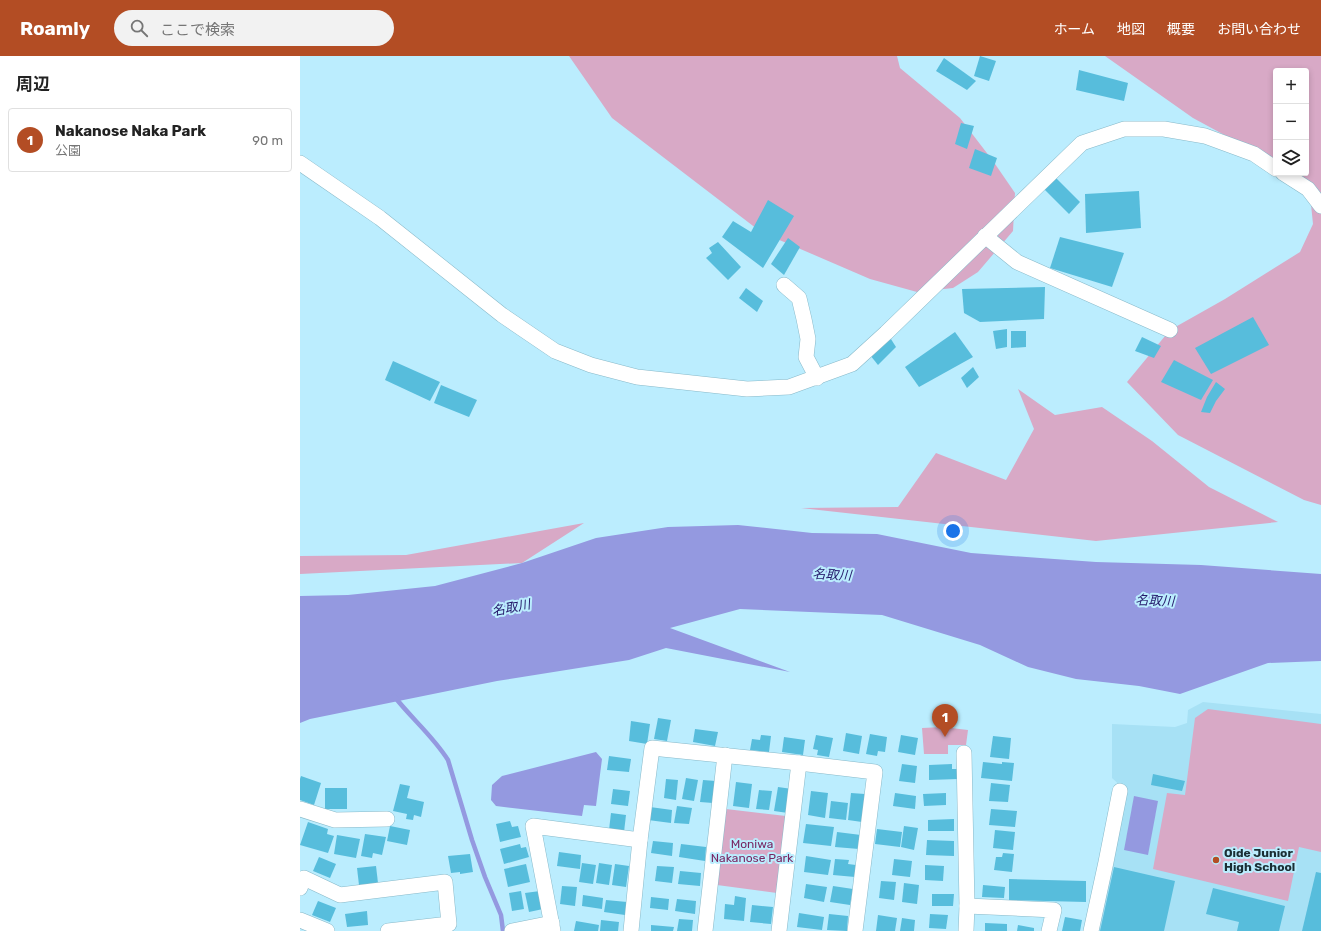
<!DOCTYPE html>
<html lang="ja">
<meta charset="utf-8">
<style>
:root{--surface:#fff;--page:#f2f2f2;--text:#222;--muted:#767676;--line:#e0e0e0;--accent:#b34d24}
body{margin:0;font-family:Rubik,"Noto Sans JP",sans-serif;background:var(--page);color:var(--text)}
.controls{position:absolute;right:12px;top:12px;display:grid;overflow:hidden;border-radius:4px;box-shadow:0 2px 6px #0003}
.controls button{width:36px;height:36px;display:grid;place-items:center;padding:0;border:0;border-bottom:1px solid var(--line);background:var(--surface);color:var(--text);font:20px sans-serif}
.you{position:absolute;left:653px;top:475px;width:14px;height:14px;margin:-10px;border:3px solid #fff;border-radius:50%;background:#1a73e8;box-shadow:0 0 0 6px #1a73e833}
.badge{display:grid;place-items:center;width:26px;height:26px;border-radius:50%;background:var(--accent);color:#fff;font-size:13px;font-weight:700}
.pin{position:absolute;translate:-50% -33px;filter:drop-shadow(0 1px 2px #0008)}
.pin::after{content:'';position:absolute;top:21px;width:14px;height:12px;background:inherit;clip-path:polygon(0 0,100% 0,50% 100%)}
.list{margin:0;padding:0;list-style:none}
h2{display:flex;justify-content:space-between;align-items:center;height:52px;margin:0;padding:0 16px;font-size:17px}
h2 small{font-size:13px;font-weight:400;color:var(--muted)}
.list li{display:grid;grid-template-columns:26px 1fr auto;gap:12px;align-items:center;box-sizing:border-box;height:64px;margin:0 8px 8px;padding:0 8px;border:1px solid var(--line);border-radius:4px}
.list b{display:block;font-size:15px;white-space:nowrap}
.list p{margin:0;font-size:13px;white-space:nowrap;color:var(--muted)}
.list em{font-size:13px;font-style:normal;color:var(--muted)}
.icon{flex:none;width:22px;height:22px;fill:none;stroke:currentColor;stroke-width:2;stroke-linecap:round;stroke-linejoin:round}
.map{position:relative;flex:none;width:1021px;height:875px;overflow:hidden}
header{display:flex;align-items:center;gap:24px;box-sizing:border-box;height:56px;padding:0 20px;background:var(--accent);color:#fff}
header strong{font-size:19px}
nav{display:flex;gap:22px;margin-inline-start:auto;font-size:14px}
.search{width:280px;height:36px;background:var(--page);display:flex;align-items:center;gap:10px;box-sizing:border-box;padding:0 14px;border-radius:22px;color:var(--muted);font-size:15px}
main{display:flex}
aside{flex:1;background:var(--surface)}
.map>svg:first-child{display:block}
.built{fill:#a7e1f5}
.green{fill:#d8a9c6}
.water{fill:#9499e0}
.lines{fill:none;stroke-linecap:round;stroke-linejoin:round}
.stream{stroke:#9499e0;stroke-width:4.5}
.building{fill:#57bddc}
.minor-casing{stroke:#88b9c9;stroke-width:16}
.minor{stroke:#fff;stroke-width:15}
.poi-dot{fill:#b34d24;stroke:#bbedfe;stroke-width:1.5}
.labels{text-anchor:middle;stroke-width:4;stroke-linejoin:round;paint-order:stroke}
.park-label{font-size:12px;fill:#792662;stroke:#bbedfe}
.poi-label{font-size:12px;font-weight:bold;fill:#1a2e34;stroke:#bbedfe;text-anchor:start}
.water-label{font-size:13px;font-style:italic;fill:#24186a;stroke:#bbedfe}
</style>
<header>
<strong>Roamly</strong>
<div class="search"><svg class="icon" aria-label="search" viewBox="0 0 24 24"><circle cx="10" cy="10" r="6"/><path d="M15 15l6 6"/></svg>ここで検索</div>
<nav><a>ホーム</a><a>地図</a><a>概要</a><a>お問い合わせ</a></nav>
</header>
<main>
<aside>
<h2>周辺<small></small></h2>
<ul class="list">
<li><span class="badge">1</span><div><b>Nakanose Naka Park</b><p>公園</p></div><em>90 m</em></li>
</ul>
</aside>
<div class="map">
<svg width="1021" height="875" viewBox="0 0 1021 875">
<rect width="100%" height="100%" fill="#bbedfe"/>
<path class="built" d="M903,646l118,12v217h-225l29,-141 -13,-12v-54l63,3 12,-4 1,-13z"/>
<g class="green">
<path d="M269,0h328l3,12 60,50 33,43 22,32 -2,38 -35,41 -25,16 -36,4 -47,-13 -109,-47 -149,-114z"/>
<path d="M805,0h216v449l-17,-5 -126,-65 -51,-53 43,-52 55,-31 75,-47 13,-28 -4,-39 -18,-12h15v-102h-30v92l-83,-45z"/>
<path d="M718,333l37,26 47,-8 50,34 57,46 69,35 -182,19 -295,-33 97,-1 38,-54 70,27 28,-51z"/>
<path d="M284,467l-62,40 -222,11v-18l106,-1z"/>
<path d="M908,653l113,15v128l-22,-5 -11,54 -135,-32 14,-76 18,2 10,-77z"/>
<path d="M643,671l25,3 -2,15h-18v9h-24l-2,-26z"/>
<path d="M426,753l60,7 -9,77 -60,-8z"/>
</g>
<g class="water">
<path d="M438,469l74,8 65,1 94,19 125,9 105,3 120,9v87l-53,2 -88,31 -41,-8 -63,-7 -48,-12 -48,-22 -98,-30 -142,-6 -70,19 120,44 -124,-24 -37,12 -132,21 -187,38 -10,4v-127l48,-1 87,-9 87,-23 74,-25 72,-11z"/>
<path d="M296,696l6,7 -6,47 -12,-1 -2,11 -86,-10 -5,-6 1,-15 10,-9z"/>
<path d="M834,740l24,5 -10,54 -24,-5z"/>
</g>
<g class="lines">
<path class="stream" d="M94,640c17,22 39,40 54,64l24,80 13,37 16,38 2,16"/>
</g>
<g class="building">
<path d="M680,0l16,5 -7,20 -15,-5z"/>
<path d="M644,2l32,23 -9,9 -31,-19z"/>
<path d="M779,14l49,13 -4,18 -48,-11z"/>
<path d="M661,67l13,3 -7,23 -12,-5z"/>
<path d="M675,93l22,9 -6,18 -22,-8z"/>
<path d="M755,121l25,25 -11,12 -26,-26z"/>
<path d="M839,135l2,37 -55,5 -1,-39z"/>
<path d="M468,144l26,16 -31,52 -41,-31 11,-16 18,11z"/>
<path d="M760,181l64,16 -12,34 -62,-19z"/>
<path d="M488,182l12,9 -16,28 -13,-11z"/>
<path d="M418,186l23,25 -13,13 -22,-22 6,-5 -3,-5z"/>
<path d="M745,231l-1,32 -64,3 -16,-9 -2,-24z"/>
<path d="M446,232l17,13 -6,11 -18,-14z"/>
<path d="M953,261l16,28 -58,29 -16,-26z"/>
<path d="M707,273v18l-11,2 -3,-18z"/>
<path d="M711,275h15v16l-15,1z"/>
<path d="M655,276l18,25 -54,30 -14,-20z"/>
<path d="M589,280l7,11 -18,18 -8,-10z"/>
<path d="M842,281l19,9 -7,12 -19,-7z"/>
<path d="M874,304l39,20 -12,20 -40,-18z"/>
<path d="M93,305l47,21 -10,19 -45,-21z"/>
<path d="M673,311l6,10 -12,11 -6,-10z"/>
<path d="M916,326l9,7 -9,12 -6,12 -9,-1 6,-15z"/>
<path d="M141,329l36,15 -8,17 -35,-14z"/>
<path d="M358,662l13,2 -4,21 -13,-2z"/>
<path d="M331,665l19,3 -3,20 -18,-3z"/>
<path d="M395,673l23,3 -3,14 -22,-4z"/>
<path d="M546,677l16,3 -3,18 -16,-3z"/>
<path d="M570,678l17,3 -2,15 -7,-1 -1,5 -11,-2z"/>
<path d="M461,679l10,1 -2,16 -19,-2 2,-11 8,1z"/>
<path d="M516,679l17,3 -4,19 -12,-2 1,-5 -5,-1z"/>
<path d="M601,679l17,3 -3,17 -17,-3z"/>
<path d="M693,680l18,2 -2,21 -19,-2z"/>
<path d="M484,681l21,3 -2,15 -21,-3z"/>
<path d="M309,700l22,3 -2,13 -22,-2z"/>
<path d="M683,706l19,2v-2l12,1 -2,18 -31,-3z"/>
<path d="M602,708l15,2 -2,17 -16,-2z"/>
<path d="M652,708v5h6v10l-29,1v-15z"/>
<path d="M853,718l32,7 -3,10 -31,-6z"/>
<path d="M1,720l20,7 -7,22 -14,-5v-21z"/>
<path d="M386,722l12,2 -4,21 -12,-2z"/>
<path d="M366,723l12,1 -2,20 -12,-2z"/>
<path d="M403,724l13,1 -3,22 -13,-1z"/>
<path d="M436,726l16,2 -3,24 -16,-2z"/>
<path d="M691,727l19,2 -2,17 -19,-1z"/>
<path d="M100,728l10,2 -3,12 17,4 -3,15 -7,-2 -1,5 -7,-1 1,-5 -14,-3z"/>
<path d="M478,731l14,2 -4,24 -14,-2z"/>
<rect x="25" y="732" width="22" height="21"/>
<path d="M313,733l17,2 -2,15 -17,-2z"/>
<path d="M459,734l13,1 -3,19 -13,-1z"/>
<path d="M511,735l17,2 -3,25 -17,-3z"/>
<path d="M551,737l14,1 -3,28 -14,-2z"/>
<path d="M595,737l21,3 -1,13 -22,-3z"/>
<path d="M646,737v12l-22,1 -1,-12z"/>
<path d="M531,745l17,2 -2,17 -17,-2z"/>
<path d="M377,750l15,2 -3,16 -15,-1z"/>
<path d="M350,751l22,3 -1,13 -23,-3z"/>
<path d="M691,753l26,2 -2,16 -26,-2z"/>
<path d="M311,757l15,2 -2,17 -15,-2z"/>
<path d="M654,763v12h-26v-11z"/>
<path d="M210,765l2,6 6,-1 3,11 -21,5 -4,-18z"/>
<path d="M8,766l20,7 -1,5 7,2 -6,17 -28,-8z"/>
<path d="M506,768l28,3 -3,19 -28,-3z"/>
<path d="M90,770l20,4 -3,15 -20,-4z"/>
<path d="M604,770l14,2 -4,22 -13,-3z"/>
<path d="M577,773l25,3 -2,15 -25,-3z"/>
<path d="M695,774l20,2 -2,18 -20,-2z"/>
<path d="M537,776l24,3 -2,14 -24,-2z"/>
<path d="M65,778l21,3 -4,18 -9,-2 -1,5 -11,-2z"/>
<path d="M37,779l23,4 -4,19 -22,-4z"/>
<path d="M627,784l27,1v15l-28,-1z"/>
<path d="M353,785l20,2 -1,13 -21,-3z"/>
<path d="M220,788l1,4 5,-1 3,10 -25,7 -4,-15z"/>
<path d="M381,788l25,3 -1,14 -26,-4z"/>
<path d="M259,796l22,3 -1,14 -23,-3z"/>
<path d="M703,797l11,1 -2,18 -18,-2 2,-13h6z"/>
<path d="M170,798l3,18 -13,2v-2l-9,1 -3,-17z"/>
<path d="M506,800l25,4 -3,15 -24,-3z"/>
<path d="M19,801l17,7 -6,14 -17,-7z"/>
<path d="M535,803l14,1 -1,4 8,1 -1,12 -22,-2z"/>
<path d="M594,803l18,2 -2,16 -18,-2z"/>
<path d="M282,807l14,2 -3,19 -14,-2z"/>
<path d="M299,807l13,2 -3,20 -13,-2z"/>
<path d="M226,808l4,18 -22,5 -4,-18z"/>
<path d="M315,808l14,2 -3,21 -14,-2z"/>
<path d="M625,809l19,1 -1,15 -18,-1z"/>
<path d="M76,810l2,17 -19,2 -2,-17z"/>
<path d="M357,810l17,1 -2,16 -17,-2z"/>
<path d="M814,811l61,14 -11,50h-64z"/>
<path d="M380,815l21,2 -1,13 -22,-2z"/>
<path d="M1016,816l5,1v58h-19z"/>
<path d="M709,823l77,2v21l-77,-2z"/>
<path d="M581,825l15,1 -2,18 -15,-2z"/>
<path d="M604,827l15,2 -2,19 -15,-2z"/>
<path d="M506,828l21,3 -3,15 -20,-4z"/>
<path d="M683,829l22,2 -1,11 -22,-1z"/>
<path d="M262,830l15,1 -2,19 -15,-2z"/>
<path d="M533,830l20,3 -3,16 -20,-3z"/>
<path d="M913,832l72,18 -6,25h-42l2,-9 -33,-8z"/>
<path d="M221,835l3,18 -12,2 -3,-18z"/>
<path d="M240,835l3,18 -14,3 -4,-19z"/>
<path d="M632,838h22l-1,12h-21z"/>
<path d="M283,839l20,3 -1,11 -20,-3z"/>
<path d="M435,840l11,2 -2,23 -20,-2 1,-15 9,1z"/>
<path d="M351,841l18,2 -1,11 -18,-2z"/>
<path d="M377,843l19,2 -1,13 -20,-3z"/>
<path d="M306,844l21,2 -2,13 -21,-3z"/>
<path d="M18,845l18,7 -6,14 -18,-7z"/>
<path d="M452,849l21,2 -2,17 -21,-2z"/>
<path d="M67,855l1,14 -21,2 -2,-13z"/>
<path d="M499,857l25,4 -2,13 -25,-3z"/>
<path d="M529,858l19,2 -1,15 -20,-1z"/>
<path d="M630,858l18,1 -2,14 -17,-1z"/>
<path d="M578,859l19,3 -2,13h-19z"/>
<path d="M765,861l17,3 -2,11h-18z"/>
<path d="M602,862l13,2 -1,11h-14z"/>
<path d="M379,863l14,1 -1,11h-15z"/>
<path d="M301,864l18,2 -1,9h-18z"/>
<path d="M276,865l23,4 -1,6h-24z"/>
<path d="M685,867l22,1v7h-22z"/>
<path d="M351,869l23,2 -1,4h-22z"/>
<path d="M718,869l16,3v3h-17z"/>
</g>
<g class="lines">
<g class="minor-casing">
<g id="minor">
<path d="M0,107l80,55 122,97 53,36 36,14 46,12 110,12 42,-2 63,-23 34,-31 196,-190 42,-14h40l41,7 49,18 22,15"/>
<path d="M983,117l25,16 13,17"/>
<path d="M685,180l32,26 153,68"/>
<path d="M484,229l15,13 5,21 4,20 -2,18 11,21"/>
<path d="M664,697l3,153 -1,25"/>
<path d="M0,753l35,11 52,-1"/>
<path d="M0,832l4,-10 36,17 105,-13 4,42 -61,7"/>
<path d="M667,850l87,4 -5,21"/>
<path d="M0,864l27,11"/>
<path d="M212,875l40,-8"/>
<path d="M253,875l-20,-105 107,14"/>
<path d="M331,875l9,-91 12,-92 147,15 76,9 -20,159"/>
<path d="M405,875l20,-176"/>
<path d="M479,875l20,-168"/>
<path d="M791,875l15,-69 14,-71"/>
</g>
</g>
<use href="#minor" class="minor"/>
</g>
<circle class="poi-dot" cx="916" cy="804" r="4"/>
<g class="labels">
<g class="park-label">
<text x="452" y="792">Moniwa<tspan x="452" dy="14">Nakanose Park</tspan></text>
</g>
<g class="poi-label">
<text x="924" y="801">Oide Junior<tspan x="924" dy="14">High School</tspan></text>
</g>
<g class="water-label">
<text transform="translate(532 518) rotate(3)" y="5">名取川</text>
<text transform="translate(855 544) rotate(2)" y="5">名取川</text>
<text transform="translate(211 551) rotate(-11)" y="5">名取川</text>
</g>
</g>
</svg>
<div class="controls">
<button>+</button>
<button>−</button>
<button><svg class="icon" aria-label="layers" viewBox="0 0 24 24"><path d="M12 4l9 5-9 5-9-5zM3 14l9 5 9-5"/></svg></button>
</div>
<div class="you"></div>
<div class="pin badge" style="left:645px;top:681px">1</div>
</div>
</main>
